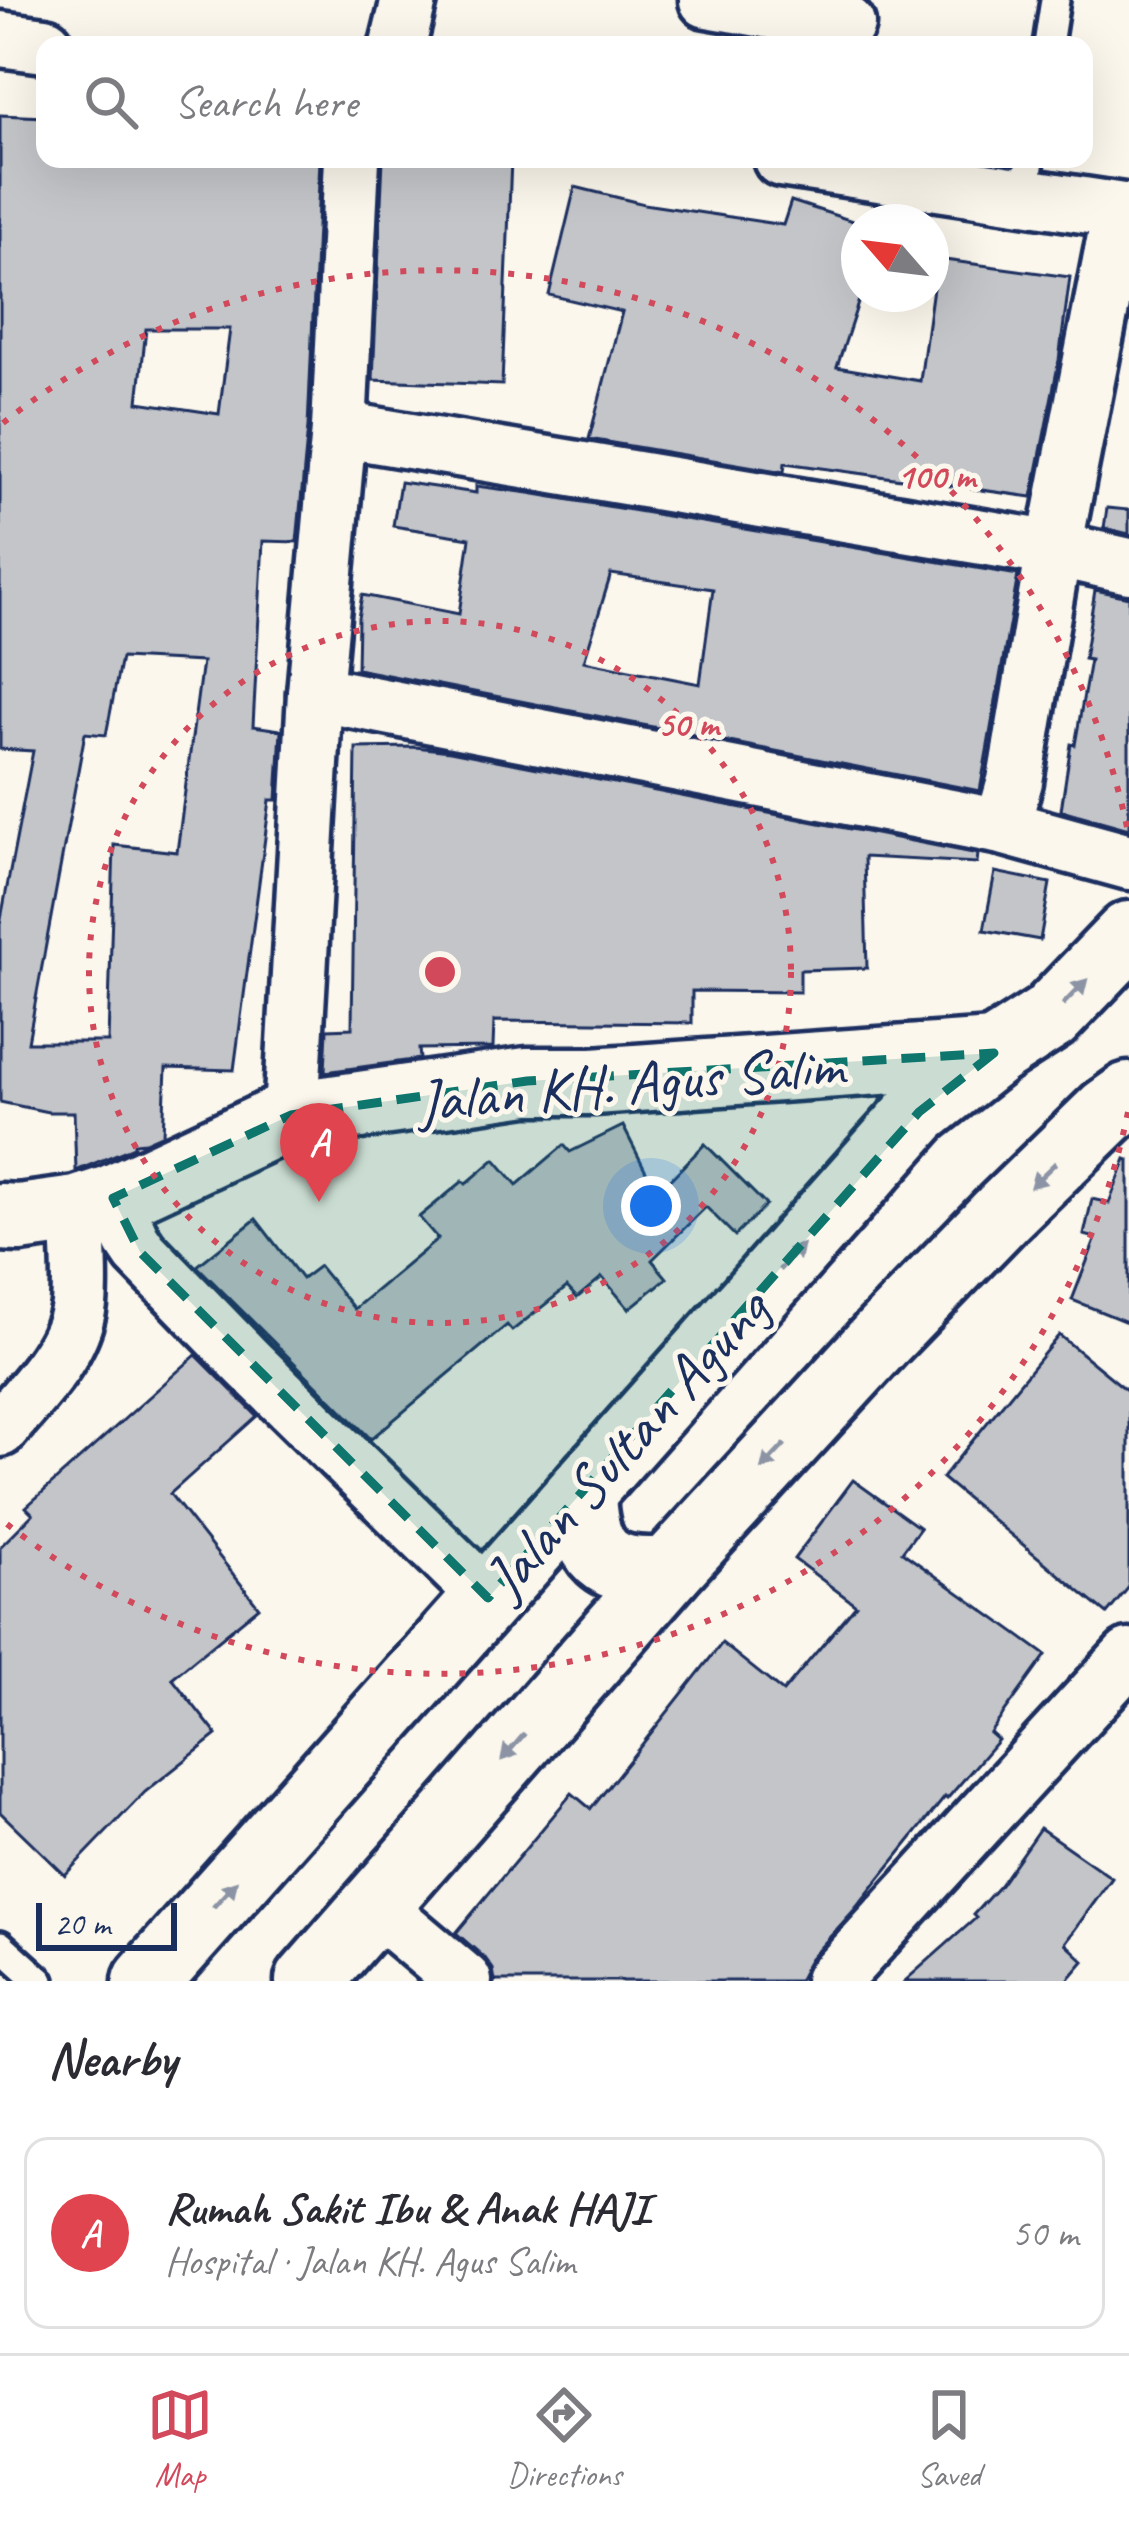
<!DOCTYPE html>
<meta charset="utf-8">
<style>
:root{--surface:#fff;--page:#f2f2f3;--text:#2b2b33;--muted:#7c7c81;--line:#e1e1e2;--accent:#d1495b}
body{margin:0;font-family:Caveat,sans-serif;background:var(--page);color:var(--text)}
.compass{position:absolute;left:841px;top:204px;width:108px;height:108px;border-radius:50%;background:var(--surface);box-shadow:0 12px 48px #0002;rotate:298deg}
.scale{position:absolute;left:36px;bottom:30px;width:141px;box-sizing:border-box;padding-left:12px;border:6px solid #1b2f5e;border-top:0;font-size:33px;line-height:42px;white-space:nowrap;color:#1b2f5e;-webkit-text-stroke:9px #fbf7ec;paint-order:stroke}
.you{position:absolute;left:651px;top:1206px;width:42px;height:42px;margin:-30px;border:9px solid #fff;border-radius:50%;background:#1a73e8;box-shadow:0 0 0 18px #1a73e833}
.badge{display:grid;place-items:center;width:78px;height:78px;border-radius:50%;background:var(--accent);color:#fff;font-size:39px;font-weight:700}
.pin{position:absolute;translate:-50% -99px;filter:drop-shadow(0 3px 6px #0008)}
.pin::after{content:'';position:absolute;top:63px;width:42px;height:36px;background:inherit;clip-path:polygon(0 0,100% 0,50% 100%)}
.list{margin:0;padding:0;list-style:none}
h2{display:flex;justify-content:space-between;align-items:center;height:156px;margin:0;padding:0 48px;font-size:51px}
h2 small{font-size:39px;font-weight:400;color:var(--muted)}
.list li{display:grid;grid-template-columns:78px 1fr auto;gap:36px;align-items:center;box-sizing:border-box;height:192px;margin:0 24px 24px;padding:0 24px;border:3px solid var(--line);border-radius:24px}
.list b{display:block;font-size:45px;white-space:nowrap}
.list p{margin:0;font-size:39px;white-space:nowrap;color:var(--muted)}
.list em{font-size:39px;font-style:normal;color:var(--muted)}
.icon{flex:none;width:66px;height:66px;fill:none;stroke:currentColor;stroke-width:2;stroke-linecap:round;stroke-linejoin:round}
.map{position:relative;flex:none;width:1129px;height:1981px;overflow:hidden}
.search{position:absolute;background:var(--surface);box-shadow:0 12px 48px #0002;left:36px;right:36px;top:36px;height:132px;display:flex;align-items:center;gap:30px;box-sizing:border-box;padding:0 42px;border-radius:24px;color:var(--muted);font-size:45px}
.sheet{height:372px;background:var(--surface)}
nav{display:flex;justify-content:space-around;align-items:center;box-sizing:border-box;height:168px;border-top:3px solid var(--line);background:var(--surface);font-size:33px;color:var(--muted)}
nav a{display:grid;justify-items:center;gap:6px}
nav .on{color:var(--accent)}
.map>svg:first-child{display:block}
.building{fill:#c3c5c9;stroke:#1b2f5e;stroke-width:3;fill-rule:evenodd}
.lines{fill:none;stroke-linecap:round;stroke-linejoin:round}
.service-casing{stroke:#1b2f5e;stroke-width:36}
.minor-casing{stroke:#1b2f5e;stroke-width:63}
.tertiary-casing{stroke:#1b2f5e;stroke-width:75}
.secondary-casing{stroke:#1b2f5e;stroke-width:75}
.service{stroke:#fbf7ec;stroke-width:27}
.minor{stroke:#fbf7ec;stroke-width:54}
.tertiary{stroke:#fbf7ec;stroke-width:66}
.secondary{stroke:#fbf7ec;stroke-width:66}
.oneway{fill:#8b93a5}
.marked{fill:#0f766e;fill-opacity:0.2;stroke:#0f766e;stroke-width:9;stroke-dasharray:24 15;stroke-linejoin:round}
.ring{fill:none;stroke:#d1495b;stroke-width:6;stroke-dasharray:6 12}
.labels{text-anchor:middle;stroke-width:10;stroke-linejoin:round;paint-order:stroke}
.street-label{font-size:60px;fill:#1b2f5e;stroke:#fbf7ec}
.centre{fill:#d1495b;stroke:#fbf7ec;stroke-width:6}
.ring-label{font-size:36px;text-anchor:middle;font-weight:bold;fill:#d1495b;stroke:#fbf7ec;stroke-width:10;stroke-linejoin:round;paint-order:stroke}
</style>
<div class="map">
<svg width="1129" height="1981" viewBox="0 0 1129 1981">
<rect width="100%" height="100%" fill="#fbf7ec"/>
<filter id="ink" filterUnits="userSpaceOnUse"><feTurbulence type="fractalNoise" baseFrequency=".00833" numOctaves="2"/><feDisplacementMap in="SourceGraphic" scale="24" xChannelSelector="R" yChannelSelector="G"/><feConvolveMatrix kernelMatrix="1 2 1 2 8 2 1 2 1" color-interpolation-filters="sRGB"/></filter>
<g filter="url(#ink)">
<g class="building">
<path d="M0,115l45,2v42h275l-12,268 -11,115 -34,-1 -10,185 28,4 -4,70h-7l-36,270 -68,-2 -3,66 -18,8 -11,1v4l-58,24 -2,-59h-26l-48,-10v-178l33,-173 -33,-2zM146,329h84l-11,85 -81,-12zM121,658l81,4 -25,190 -63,-7 -6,197h-80l57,-309 21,2z"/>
<path d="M383,159h128l-9,226 -129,-5z"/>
<path d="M575,187l69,17 139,21 8,-24 68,22v77l-22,67 83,14 17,-122 133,18 -11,83 -27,137 -247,-34 -1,9 -195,-33 33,-127 -73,-17z"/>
<path d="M400,482l76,11v-7l53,7 489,82 -38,216 -623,-122 1,-51 4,-23 97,19 11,-76 -77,-12zM611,574l102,15 -13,95 -116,-23z"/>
<path d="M1107,508l22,2v24l-25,-6z"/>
<path d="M1095,590l34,7v232l-68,-19 10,-66 4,1 15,-85 -6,-1z"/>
<path d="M415,747l35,4 528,103 -1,9 -113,-6 3,111 -67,2v22l-108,-1v32l-198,-2 -1,27 -74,1 1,10 -95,13 2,-43 25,-1 4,-280z"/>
<path d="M995,872l55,11 -10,57 -56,-10z"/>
<path d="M623,1126l34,67 48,-49 61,61 -31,31 -29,-29 -54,53 15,18 -38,31 -27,-32 -25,21 -10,-11 -55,44 -5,-6 -136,114 -174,-173 59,-47 46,60 17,-13 35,43 84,-70 -19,-22 44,-36 3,3 29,-25 22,26 47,-40 6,7z"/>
<path d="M1126,1159l3,1v163l-57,-23 24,-62 -12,-3 8,-36 17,4z"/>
<path d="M1059,1335l70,57v195l-22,27 -165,-136z"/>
<path d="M196,1355l61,61 -87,78 89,113 -87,71 45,57 -72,57 -80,83 -65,-63v-265l33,-33 -7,-7z"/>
<path d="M853,1480l67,48 -18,24 144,103 -56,78 8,7 -51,59 -2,-2 -90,112 -46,51 -11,21h-303l-2,-12 -8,-11 -29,-25 116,-140 19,16 131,-166 61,49 73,-87 -62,-46z"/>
<path d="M1040,1828l72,50 -47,65 19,18 -17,20h-162l71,-63 -3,-3 27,-30z"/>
</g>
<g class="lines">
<g class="service-casing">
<g id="service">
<path d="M1048,45l7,-45"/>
<path d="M1025,197l5,-38"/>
<path d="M0,1945l40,36"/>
</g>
</g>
<g class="minor-casing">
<g id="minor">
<path d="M707,0l140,24"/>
<path d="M0,39l45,6"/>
<path d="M398,45l11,-45"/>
<path d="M781,159l348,53"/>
<path d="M339,429l715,120 75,17"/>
<path d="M315,693l687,134 13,-46 39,-232 66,-338"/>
<path d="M1002,827l127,35"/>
<path d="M291,1115l24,-422 24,-264 13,-270"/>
<path d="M113,1198l19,42 8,12 107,110 241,236"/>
<path d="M0,1429c30,-35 73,-77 79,-125 3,-30 -1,-64 -2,-94"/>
<path d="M374,1905l90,76"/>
<path d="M832,1981l297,-324"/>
</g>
</g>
<g class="tertiary-casing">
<path id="tertiary" d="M0,1217l19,1 58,-8 36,-12 178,-83 236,-34h66l401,-28"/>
</g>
<g class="secondary-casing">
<g id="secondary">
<path d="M582,1492c2,63 22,84 87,78"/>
<path d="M147,1981l772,-869 75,-59 56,-36 79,-82"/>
<path d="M309,1981l360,-411 212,-231 123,-127 104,-101 21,-15"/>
</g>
</g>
<use href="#service" class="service"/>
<use href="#minor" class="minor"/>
<use href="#tertiary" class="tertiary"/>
<use href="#secondary" class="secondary"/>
</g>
<defs><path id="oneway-solid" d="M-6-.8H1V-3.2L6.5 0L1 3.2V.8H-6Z" transform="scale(3)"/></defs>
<g class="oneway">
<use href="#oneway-solid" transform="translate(1075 992) rotate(-46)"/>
<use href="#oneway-solid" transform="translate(1043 1175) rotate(136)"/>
<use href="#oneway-solid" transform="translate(791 1257) rotate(-48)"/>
<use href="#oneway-solid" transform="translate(773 1457) rotate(133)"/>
<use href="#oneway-solid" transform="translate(513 1747) rotate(131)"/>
<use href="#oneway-solid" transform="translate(225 1894) rotate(-48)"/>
</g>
</g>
<path class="marked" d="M994,1053l-75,59 -431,486 -348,-346 -27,-54 178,-83 236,-34z"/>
<g class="ring">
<circle cx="440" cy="972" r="351"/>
<path d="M1128 1112A702 702 0 0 1 3 1521M3 423A702 702 0 0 1 1128 832"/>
</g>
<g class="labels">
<g class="street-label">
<text transform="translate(630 1082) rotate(-5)" y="21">Jalan KH. Agus Salim</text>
<text transform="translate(625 1443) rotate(-48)" y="21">Jalan Sultan Agung</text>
</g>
</g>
<circle cx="440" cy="972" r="18" class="centre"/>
<g class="ring-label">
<text x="936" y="488">100 m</text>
<text x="688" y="736">50 m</text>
</g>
</svg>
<svg class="compass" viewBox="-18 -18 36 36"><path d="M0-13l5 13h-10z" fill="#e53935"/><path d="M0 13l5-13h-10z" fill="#7c7c81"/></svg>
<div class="scale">20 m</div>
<div class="you"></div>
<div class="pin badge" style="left:319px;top:1202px;background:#e0444e">A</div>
<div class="search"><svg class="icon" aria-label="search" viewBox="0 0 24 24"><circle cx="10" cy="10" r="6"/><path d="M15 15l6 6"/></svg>Search here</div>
</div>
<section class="sheet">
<h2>Nearby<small></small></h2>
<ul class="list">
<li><span class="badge" style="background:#e0444e">A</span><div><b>Rumah Sakit Ibu &amp; Anak HAJI</b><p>Hospital · Jalan KH. Agus Salim</p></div><em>50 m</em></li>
</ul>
</section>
<nav>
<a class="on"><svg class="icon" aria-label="map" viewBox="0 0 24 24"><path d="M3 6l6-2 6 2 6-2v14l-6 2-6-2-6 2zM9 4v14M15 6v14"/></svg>Map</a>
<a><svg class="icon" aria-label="directions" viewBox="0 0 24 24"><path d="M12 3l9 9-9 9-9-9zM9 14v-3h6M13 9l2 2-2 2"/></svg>Directions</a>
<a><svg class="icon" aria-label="saved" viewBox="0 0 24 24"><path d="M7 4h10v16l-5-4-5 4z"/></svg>Saved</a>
</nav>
